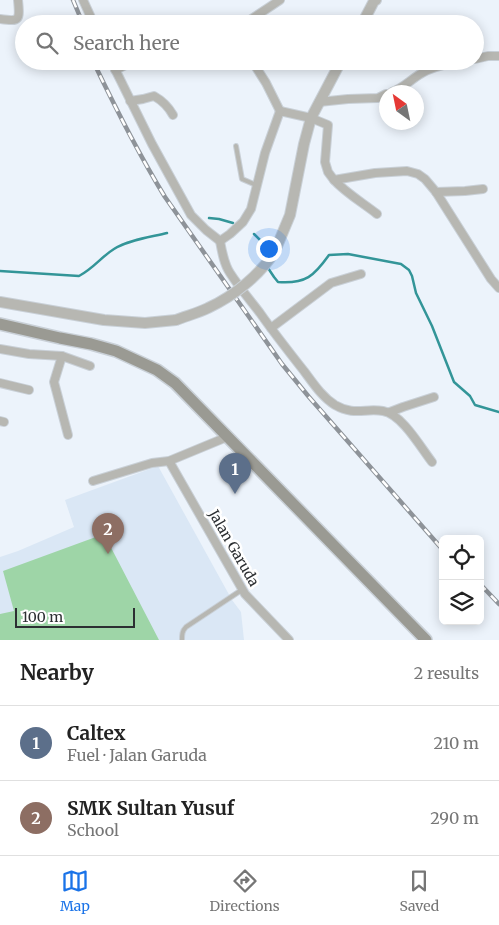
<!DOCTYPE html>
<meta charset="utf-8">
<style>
:root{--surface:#fff;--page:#f6f6f6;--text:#222;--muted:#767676;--line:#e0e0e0;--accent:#1a73e8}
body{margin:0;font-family:Merriweather,serif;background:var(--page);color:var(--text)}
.controls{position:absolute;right:15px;bottom:15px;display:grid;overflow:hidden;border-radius:8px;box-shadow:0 2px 12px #0003}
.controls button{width:45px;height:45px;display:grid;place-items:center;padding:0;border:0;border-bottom:1px solid var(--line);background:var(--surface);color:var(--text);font:25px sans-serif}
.compass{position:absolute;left:379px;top:85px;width:45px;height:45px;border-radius:50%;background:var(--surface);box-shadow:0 2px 12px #0003;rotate:327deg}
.scale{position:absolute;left:15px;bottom:12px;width:120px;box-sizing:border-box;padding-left:5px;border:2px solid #2c2f32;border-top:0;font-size:14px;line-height:18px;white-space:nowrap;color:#2c2f32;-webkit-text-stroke:4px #fff;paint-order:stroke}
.you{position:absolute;left:268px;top:248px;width:18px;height:18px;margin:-12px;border:4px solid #fff;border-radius:50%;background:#1a73e8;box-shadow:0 0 0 8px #1a73e833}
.badge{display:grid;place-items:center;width:32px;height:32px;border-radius:50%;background:var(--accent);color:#fff;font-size:16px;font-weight:700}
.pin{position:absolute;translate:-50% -41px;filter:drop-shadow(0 1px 2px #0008)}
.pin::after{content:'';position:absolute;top:26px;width:18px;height:15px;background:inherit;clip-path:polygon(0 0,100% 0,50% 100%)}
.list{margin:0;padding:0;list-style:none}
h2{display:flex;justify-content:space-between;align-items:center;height:65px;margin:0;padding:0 20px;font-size:21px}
h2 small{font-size:16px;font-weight:400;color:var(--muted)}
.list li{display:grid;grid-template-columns:32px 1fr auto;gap:15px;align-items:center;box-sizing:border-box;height:75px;padding:0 20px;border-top:1px solid var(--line)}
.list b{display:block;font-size:19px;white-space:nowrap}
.list p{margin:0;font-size:16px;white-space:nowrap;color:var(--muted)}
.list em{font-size:16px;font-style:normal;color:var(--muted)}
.icon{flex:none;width:28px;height:28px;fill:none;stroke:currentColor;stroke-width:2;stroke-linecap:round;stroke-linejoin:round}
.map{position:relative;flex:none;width:499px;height:640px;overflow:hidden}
.search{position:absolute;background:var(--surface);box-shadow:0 2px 12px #0003;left:15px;right:15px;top:15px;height:55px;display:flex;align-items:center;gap:12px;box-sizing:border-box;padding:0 18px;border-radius:28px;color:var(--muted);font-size:19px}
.sheet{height:215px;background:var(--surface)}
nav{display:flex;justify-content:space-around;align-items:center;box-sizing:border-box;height:70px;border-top:1px solid var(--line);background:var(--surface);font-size:14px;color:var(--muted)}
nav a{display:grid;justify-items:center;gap:2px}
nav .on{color:var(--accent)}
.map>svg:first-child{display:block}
.built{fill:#dae7f5}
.green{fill:#9ed5a7}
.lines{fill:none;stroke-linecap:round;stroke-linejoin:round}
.stream{stroke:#339598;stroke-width:2.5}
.service-casing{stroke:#c9d0d7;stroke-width:6}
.minor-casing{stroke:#c9d0d7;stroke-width:10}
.tertiary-casing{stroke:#c9d0d7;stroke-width:12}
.secondary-casing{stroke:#c9d0d7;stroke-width:14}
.service{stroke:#b7b7b2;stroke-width:4}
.minor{stroke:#b7b7b2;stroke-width:8}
.tertiary{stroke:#b7b7b2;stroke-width:10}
.secondary{stroke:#9a9a93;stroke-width:11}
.rail-casing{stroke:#8e9399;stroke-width:4.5}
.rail{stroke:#fff;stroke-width:2.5;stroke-dasharray:8;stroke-linecap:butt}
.tertiary-bridge-casing{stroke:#c9d0d7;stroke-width:12;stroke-linecap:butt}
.tertiary-bridge{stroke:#b7b7b2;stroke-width:10}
.labels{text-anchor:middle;stroke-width:5;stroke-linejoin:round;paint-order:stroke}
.street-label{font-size:14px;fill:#2c2f32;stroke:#fff}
</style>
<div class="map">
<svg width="499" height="640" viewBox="0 0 499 640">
<rect width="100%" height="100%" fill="#ecf3fb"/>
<path class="built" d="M158,466l74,134 9,12 3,28h-244v-83l18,-6 56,-24 -9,-27z"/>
<path class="green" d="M104,534l55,106h-159v-26l14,-3 -11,-40z"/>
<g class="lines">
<g class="stream">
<path d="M209,218l10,1 14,4"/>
<path d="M254,234l14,14v7"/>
<path d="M268,268l6,9 4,5c28,2 36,-6 51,-27l19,-1 53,10 8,6 3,6 4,17 16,33 22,56 16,14 5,9 24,7"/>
<path d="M0,271l79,5c15,-8 22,-19 35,-27 14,-9 37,-12 53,-16"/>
</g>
<g class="service-casing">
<g id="service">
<path d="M236,146l6,33 14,6"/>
<path d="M182,640c0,-5 0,-9 4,-13l57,-38"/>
</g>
</g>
<g class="minor-casing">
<g id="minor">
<path d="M83,0l11,24"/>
<path d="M0,19c20,3 20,1 18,-19"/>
<path d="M244,24l36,-24"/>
<path d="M475,59l13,-3h11"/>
<path d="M111,61l41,83 39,71 15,15 14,11 10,-7 13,-12 8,-13 14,-56 15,-42 31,7 17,7 -3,37 3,10 6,8 41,-7 32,-2 11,3 7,5 11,13 55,87 8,9"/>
<path d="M252,61l14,22 14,28"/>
<path d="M115,70l13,-6 12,-3"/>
<path d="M392,92c12,-4 19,-13 30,-19 12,-7 25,-9 39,-12"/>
<path d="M130,101l13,-2 11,-3c9,5 14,10 19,19"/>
<path d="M319,102l29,-3 30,-1 8,-4"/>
<path d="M334,180c12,13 29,23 43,34"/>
<path d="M436,192l29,-1 18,-2"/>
<path d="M220,241c2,11 4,23 10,32 9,14 20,27 30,40 14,20 29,39 44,58 9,12 18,26 31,34 19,11 30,3 48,6 19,3 38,37 49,51"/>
<path d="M271,328l60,-45 30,-9"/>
<path d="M0,349l29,5 33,2 28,10"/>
<path d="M62,356l-8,26 14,53"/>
<path d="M0,383l29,7"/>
<path d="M390,412l13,-5 31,-10"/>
<path d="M0,421l4,1"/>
<path d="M169,461l76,133 44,46"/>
<path d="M93,481l59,-18 17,-2 58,-24"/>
</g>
</g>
<g class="tertiary-casing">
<g id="tertiary">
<path d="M362,24l12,-23 2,-1"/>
<path d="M275,251l15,-36 14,-71 7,-26 30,-57"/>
<path d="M0,302l104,18 41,3 31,-3"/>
</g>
</g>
<g class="secondary-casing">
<path id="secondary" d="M0,324l60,14 31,6 25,7 41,19 18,13 251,257"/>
</g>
<use href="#service" class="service"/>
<use href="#minor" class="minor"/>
<use href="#tertiary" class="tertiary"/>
<use href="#secondary" class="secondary"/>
<g class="rail-casing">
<g id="rail">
<path d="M73,0l10,24"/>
<path d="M93,61c22,46 45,92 72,136l117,167 27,33 134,153"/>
<path d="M480,584l19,20"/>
</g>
</g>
<use href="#rail" class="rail"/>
<g class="tertiary-bridge-casing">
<path id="tertiary-bridge" d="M176,320c10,-4 22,-7 32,-12 26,-12 52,-33 67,-57"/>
</g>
<use href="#tertiary-bridge" class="tertiary-bridge"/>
</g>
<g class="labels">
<g class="street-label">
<text transform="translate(234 548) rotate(60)" y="5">Jalan Garuda</text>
</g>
</g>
</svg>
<div class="controls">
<button><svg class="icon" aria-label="locate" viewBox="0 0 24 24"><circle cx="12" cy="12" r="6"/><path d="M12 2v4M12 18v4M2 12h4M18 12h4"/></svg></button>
<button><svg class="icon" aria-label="layers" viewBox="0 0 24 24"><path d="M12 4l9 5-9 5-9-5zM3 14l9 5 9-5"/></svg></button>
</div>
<svg class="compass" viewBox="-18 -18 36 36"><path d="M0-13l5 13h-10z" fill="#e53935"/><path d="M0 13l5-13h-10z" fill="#767676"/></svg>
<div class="scale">100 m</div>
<div class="you"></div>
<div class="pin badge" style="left:235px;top:494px;background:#5c6f8a">1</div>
<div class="pin badge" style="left:108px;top:554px;background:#8d6e63">2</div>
<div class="search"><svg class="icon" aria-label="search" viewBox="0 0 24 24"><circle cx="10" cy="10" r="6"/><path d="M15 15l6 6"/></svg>Search here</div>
</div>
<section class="sheet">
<h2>Nearby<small>2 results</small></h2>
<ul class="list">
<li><span class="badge" style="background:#5c6f8a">1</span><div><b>Caltex</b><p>Fuel · Jalan Garuda</p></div><em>210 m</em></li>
<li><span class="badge" style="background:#8d6e63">2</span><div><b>SMK Sultan Yusuf</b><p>School</p></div><em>290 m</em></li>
</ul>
</section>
<nav>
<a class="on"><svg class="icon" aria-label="map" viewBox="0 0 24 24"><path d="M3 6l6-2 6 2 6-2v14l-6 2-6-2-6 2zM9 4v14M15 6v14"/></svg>Map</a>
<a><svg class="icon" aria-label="directions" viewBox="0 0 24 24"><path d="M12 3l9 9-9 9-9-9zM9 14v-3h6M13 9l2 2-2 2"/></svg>Directions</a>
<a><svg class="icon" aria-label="saved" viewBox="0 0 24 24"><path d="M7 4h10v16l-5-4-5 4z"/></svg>Saved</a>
</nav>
